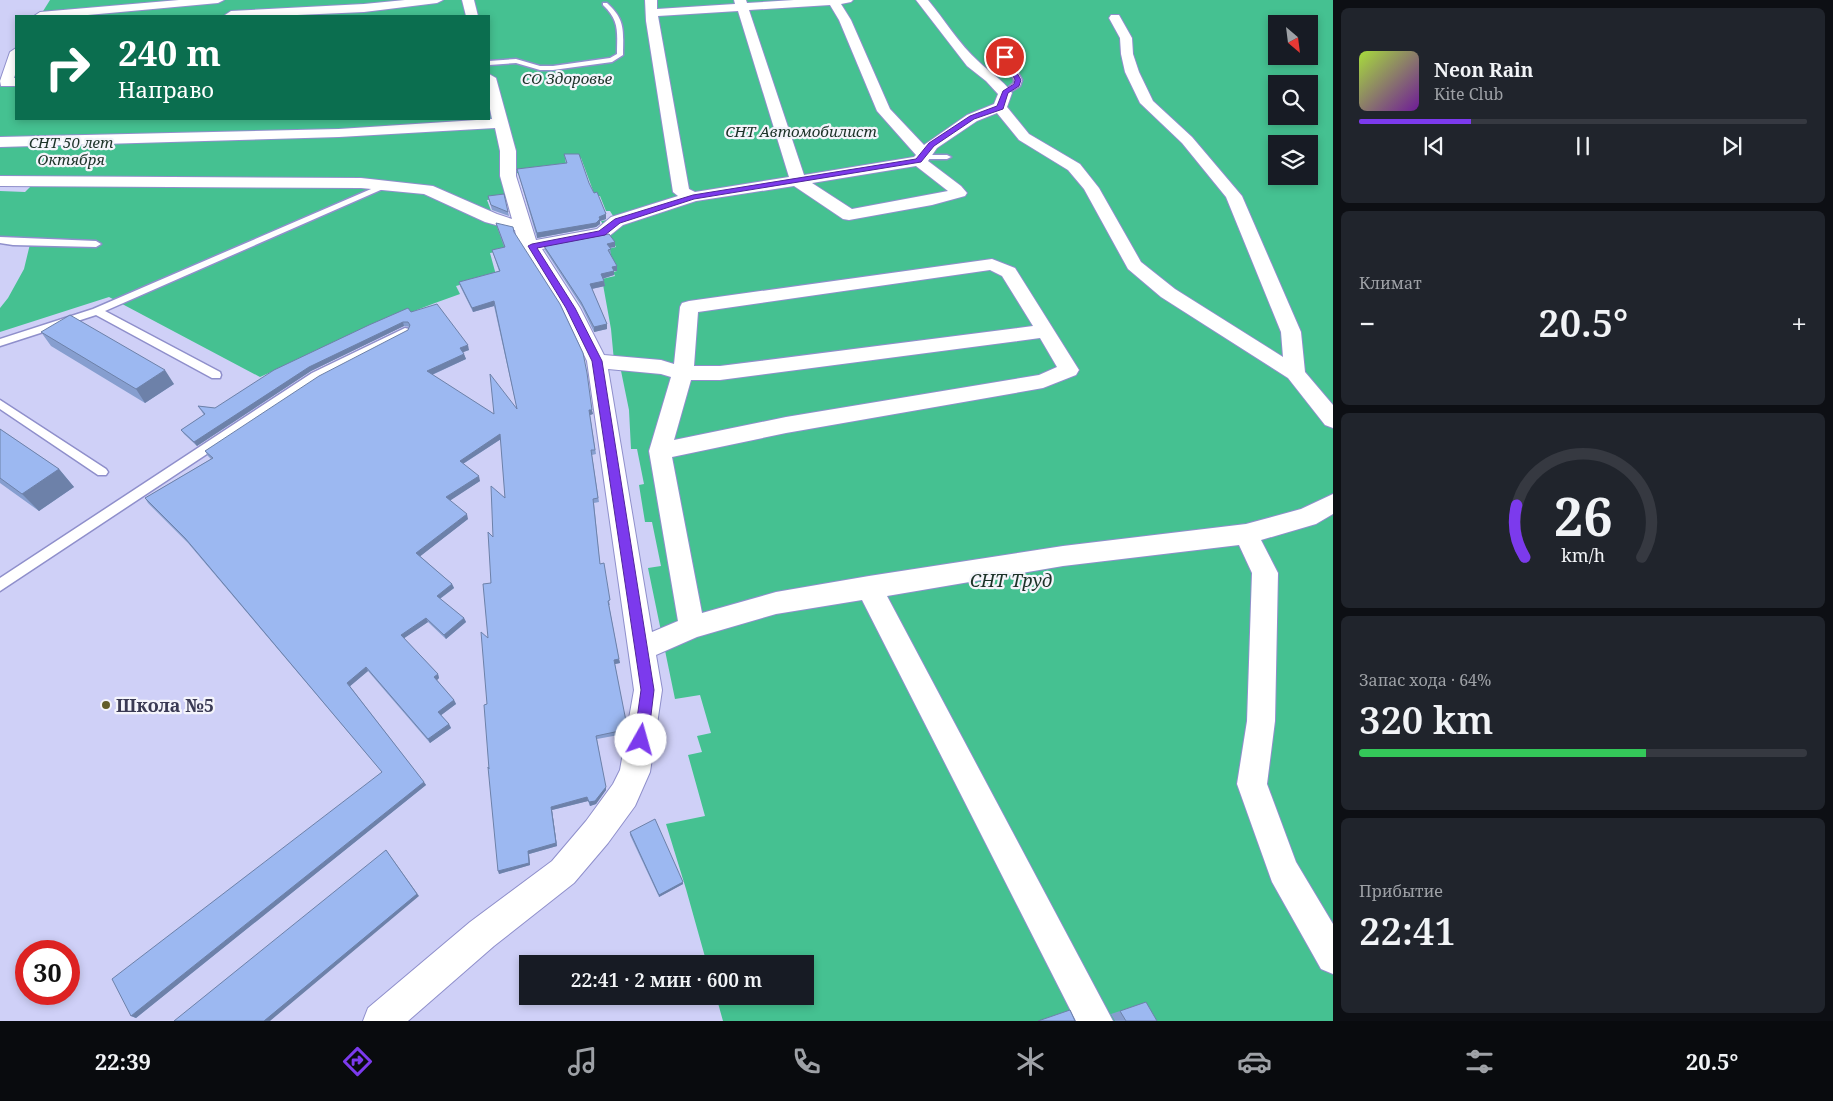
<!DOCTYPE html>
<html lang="ru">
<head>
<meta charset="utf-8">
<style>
	body { margin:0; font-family:"Noto Serif",serif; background:#20242c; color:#f1f3f6; height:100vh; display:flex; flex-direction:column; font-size:19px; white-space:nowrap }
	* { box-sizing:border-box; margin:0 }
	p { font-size:16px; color:#9ea1a6 }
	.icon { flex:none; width:28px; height:28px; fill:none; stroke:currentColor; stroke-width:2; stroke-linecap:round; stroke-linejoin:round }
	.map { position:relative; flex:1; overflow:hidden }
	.panel { display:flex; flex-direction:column; gap:8px; padding:8px; background:#0d0f14; width:500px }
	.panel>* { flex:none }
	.banner { position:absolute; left:15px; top:15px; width:475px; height:105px; border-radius:0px; box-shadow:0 2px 8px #0003; background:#0b6e4f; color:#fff; overflow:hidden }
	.needle { width:32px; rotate:152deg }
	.tools { position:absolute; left:1268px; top:15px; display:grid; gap:10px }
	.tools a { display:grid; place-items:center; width:50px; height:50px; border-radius:0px; background:#171b24; box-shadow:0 2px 8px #0003; font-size:25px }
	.speed { position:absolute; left:15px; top:940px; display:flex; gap:10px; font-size:25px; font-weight:700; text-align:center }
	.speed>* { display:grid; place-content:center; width:65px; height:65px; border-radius:50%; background:#171b24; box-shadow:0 2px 8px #0003; line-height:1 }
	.speed .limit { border:8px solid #d22; background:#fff; color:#111 }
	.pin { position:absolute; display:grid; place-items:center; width:42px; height:42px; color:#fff; margin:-21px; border:2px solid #fff; border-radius:50%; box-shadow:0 1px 5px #0007 }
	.me { position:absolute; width:55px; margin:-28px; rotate:7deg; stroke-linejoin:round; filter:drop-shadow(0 0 4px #0008) }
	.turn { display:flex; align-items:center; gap:18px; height:105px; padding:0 20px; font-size:22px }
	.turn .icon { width:65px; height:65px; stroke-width:2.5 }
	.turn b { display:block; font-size:35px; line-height:42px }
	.big { font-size:38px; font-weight:600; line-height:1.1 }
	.panel .tile { flex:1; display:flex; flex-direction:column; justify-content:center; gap:8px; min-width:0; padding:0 18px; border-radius:8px; background:#20242c }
	.panel .dial { align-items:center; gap:0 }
	.dial svg { height:130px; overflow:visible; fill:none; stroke:#363941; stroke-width:7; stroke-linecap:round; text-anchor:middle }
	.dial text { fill:#f1f3f6; stroke:none }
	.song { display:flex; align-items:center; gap:15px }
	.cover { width:60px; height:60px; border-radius:8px; background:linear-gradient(135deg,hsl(80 70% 55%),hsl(280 70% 35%)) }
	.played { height:5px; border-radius:2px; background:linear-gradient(90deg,#7c3aed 25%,#363941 25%) }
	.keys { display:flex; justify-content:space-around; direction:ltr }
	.heat { display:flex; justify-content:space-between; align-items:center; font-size:28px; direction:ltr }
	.charge { height:8px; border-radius:4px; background:linear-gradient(90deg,#34c759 64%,#363941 0) }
	.trip { position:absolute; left:519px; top:955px; width:295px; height:50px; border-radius:0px; background:#171b24; box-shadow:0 2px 8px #0003; font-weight:600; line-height:50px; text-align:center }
	.dock { display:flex; height:80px; justify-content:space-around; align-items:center; background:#090b0e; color:#9ea1a6 }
	.dock .icon { width:35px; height:35px }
	.dock .current { color:#7c3aed }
	.dock b { font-size:22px; color:#f1f3f6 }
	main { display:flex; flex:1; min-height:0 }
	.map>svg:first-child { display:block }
	.green { fill:#45c191; fill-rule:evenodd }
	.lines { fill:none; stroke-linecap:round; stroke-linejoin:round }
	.service-casing { stroke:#8f8fcb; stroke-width:3 }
	.minor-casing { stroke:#8f8fcb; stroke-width:2 }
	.service { fill:#fff; fill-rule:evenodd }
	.minor { fill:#fff; fill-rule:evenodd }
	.wall { fill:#869ecf }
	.shaded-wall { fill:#6d81a9 }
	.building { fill:#9cb8f1; stroke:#6d81a9 }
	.route { fill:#7c3aed; stroke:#51269a }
	.poi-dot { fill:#625d2a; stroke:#f4f4fb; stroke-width:2 }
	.labels { text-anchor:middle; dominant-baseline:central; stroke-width:4.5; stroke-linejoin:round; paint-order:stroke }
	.far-park-label { font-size:15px; font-style:italic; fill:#1c3228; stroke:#f4f4fb }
	.park-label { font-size:18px; font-style:italic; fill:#1c3228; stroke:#f4f4fb }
	.poi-label { font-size:18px; font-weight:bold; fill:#3a3a54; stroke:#f4f4fb; text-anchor:start }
</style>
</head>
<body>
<main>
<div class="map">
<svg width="1333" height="1021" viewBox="0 0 1333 1021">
	<rect width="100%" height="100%" fill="#cfd0f7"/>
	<path class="green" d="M50 0H1333V1021H723L716 996H805V964H707L686 889 666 824 705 816 688 755 702 752 697 736 711 733 700 695 675 699 648 568 661 566 652 522H645L639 485 644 484 637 449H631L629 410 619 361H614L611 329 602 279 615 276 613 272 617 271 608 256 611 255 608 249 616 247 601 221 615 219 610 211H606L600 196H595L581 158 565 159 567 167 511 174 518 197 487 200 506 250 490 253 496 275 456 286 460 294C391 318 326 347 260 377L109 297 0 332V308L8 298 24 269 30 244 21 238 0 236V191L25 192 32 185 0 184V86H3L16 57V119H489V16H40ZM1276 24H1309V56H1276ZM1276 84H1309V116H1276ZM1276 144H1309V176H1276Z"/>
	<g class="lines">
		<g class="service-casing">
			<path id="service" d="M603 3H607C626 20 623 31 623 55L612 62 553 70H540L516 63 489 65V61L516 59 540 66H553L610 58 617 54C617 32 620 21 603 5Z
				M1002 47 1005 49 1022 80 1020 86 1005 95 1001 93 1014 83V80L999 49Z
				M919 155H947L951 157 947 159H919Z
				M385 183 392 185 105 311 220 372 221 375 220 378H212L96 315 0 346V339L93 309Z
				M0 237 96 241 101 244 96 247 13 245 0 243Z
				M405 328 409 329 410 331 409 333 320 379 0 591V578L312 373Z
				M0 400 106 469 108 472 106 475H98L0 409Z"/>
		</g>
		<g class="minor-casing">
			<path id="minor" d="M179 0H224L218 3 77 16H34L40 12Z
				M405 0H443L437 3 364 12 275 16 225 15 231 11 364 4Z
				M462 0H474L478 16H466Z
				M645 0H657V9L735 4 734 0H746L747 3 794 0H853L851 2 841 4 851 20 890 109 924 145 967 115 994 104 998 94 986 81 967 66 916 0H928C944 19 960 45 978 61 989 72 1003 80 1012 93L1007 107 1029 134 1080 164 1099 188 1141 262 1175 289 1283 357 1281 332 1226 197 1182 143 1140 103 1125 72 1121 54 1120 38 1109 18 1111 15H1119L1132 38 1133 54 1139 72 1153 101 1192 137 1242 196 1301 332 1305 372 1333 405V428L1325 425 1288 378 1161 297 1128 269 1084 189 1068 170 1019 140 997 113 977 121 937 148 928 161 961 186 967 193 965 196 932 205 849 220 843 219 794 186 696 201 623 225 608 237 542 249 580 308 604 355 661 360 674 364 680 307 682 303 689 301 992 259 1015 268 1079 370 1076 375 1043 388 786 433 672 457 702 613 776 592 869 576 1063 546 1246 524 1301 509 1333 494V514L1316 524 1261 540 1278 573 1275 721 1267 784 1296 862 1333 924V974L1321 969 1272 882 1237 784 1247 721 1252 573 1239 545 1063 566 887 596 1113 1021H1076L862 600 776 614 697 637 656 655 662 690 650 772 635 806 608 843 574 883 494 946 408 1021H363L368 1008 470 922 552 861 586 821 613 784 620 770 634 690 587 361 562 308 516 236 515 230 485 222 424 194 361 188 0 186V176L361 178 433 186 497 214 512 219 500 176V151L495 128 339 137 0 147V137L339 129 492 119 489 104V74L496 78 516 151V176L536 240 597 229 611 217 678 196 673 192 646 21ZM830 5 839 20 877 111 916 155 914 157 804 175 749 10ZM738 11 789 177 695 192 689 189 658 16ZM916 166 948 191 852 209 812 183ZM990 270 1002 276 1033 326 720 366H694L698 312ZM1040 338 1057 367 1039 375 786 417 674 440 691 380H720ZM608 369 661 374 671 377 649 451 678 621 652 632Z
				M16 48V72L14 78H16V86H1L0 81 10 52Z"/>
		</g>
		<use href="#service" class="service"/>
		<use href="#minor" class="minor"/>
	</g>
	<path class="wall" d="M564 154 589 183 606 219 600 221V224L596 227 537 238 517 169 566 163Z
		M488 196 508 212 509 216 492 210Z
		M496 223 514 232 593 414 590 415 596 454 592 455 599 502 594 503 600 564 610 605H609L619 659 620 663 615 664 626 725 624 734 597 739 606 790 596 804 590 806 588 801 552 810 557 846 529 854 530 865 499 874 489 769 487 704 488 638 493 537 505 498 501 439 463 464 480 481 450 500 468 519 420 556 452 584 454 588 440 599 464 618 466 622 446 639 428 622 404 638 438 674 439 678 437 680 454 700 456 704 441 715 449 724 451 728 430 743 368 671 350 686 426 785 136 1018 131 1016 382 772 188 543 148 503 145 498 211 459 208 456 205 451 408 330 410 327 404 326 311 371 197 446 184 434 181 430 204 415 198 406 215 408 411 312 469 350 463 352 466 359 432 375 494 414 517 409 494 306 473 312 460 286 459 282 499 271 492 250 504 247 497 227Z
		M615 242V247L610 248 611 254H610L617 271H614V275L603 278 605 286 592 289 607 324V329L594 332 582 307 545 250 544 246Z
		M41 332 174 384 145 403 51 346Z
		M0 429 59 469 74 487 39 511 0 483Z
		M630 832 683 884 659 897 630 835Z
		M1120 1011 1157 1021H1115L1111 1014Z"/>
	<path class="shaded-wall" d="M606 214V219L600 221V224L596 227 537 238V233L599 217Z
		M615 242V247L607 248V244Z
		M617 266V271H614V275L602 279 601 274 612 267Z
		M604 281 605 286 591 289 590 284Z
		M494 301V306L473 312 472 308Z
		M403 322 404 326 311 371 197 446 194 442 309 367Z
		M607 324V329L594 332V327Z
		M468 345 469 350 461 353 460 348Z
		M464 354 466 359 429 376 427 371Z
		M165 370 174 384 145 403 136 389Z
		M589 410H592L593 414 590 415Z
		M500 434 501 439 461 465 460 461Z
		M59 469 74 487 39 511 22 494Z
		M479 476 480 481 448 502 446 497Z
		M467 514 468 519 418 558 416 553Z
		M452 584 454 588 438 600 437 596Z
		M426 618 428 622 403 639 401 635Z
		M464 618 466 622 446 639 444 635Z
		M619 659 620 663 615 664 614 660Z
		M366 667 368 671 349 687 347 683Z
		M438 674 439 678 436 681 434 677Z
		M454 700 456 704 440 716 438 712Z
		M449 724 451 728 430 743 428 739Z
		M424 782 426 785 136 1018 131 1016Z
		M606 787V790L596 804 590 806 589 802Z
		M587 797 588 801 552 810 557 846 529 854 530 865 499 874 498 871 528 851 551 807Z
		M386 850 419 896 270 1021H264Z
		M683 882V884L659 897V895Z"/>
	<path class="building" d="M564 154H579L589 183 594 193 597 192 606 214 599 217 600 219 596 223 537 233 517 169 567 163Z
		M504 194 508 212 491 205 488 196Z
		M496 223 513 227 514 232 560 304 583 353 587 373 592 410H589L595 450H591L598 498 593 499 600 564 604 563 610 600 608 601 619 659 614 660 626 721 624 730 596 736 606 787 595 801 589 802 587 797 551 807 556 843 528 851 529 863 498 871 488 767 489 769 484 705 487 704 481 632 488 638 483 584 491 583 488 532 493 537 491 486 505 498 500 434 460 461 479 476 446 497 467 514 416 553 452 584 437 596 464 618 444 635 426 618 401 635 438 674 434 677 454 700 438 712 449 724 428 739 366 667 347 683 424 782 131 1016 112 979 382 772 185 538 145 498 213 458 205 451 319 376 408 330 410 325 408 322H403L309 367 194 442 181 430 205 414 198 406 215 408 274 370 369 325 408 308 411 312 437 304 468 345 460 348 464 354 427 371 494 414 490 374 517 409 494 301 472 308 459 282 500 271 492 250 505 247Z
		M609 234 615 242 607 244 611 249 608 250 617 266 612 267 614 271 601 274 604 281 590 284 607 324 594 327 581 302 544 246Z
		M70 315 165 370 136 389 41 332Z
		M0 429 59 469 22 494 0 478Z
		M655 819 683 882 659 895 630 832Z
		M386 850 417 894 264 1021H174Z
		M1146 1002 1157 1021H1126L1120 1011Z
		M1070 1010 1075 1021H1038Z"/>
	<path class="route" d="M1003 55H1007L1021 80 1019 86 1008 93 1003 109 974 119 934 146 921 162 694 199 620 223 605 235 537 248 575 308 602 361 654 690 648 740 646 745 641 747 636 745 634 740 641 690 592 361 566 308 528 246 532 244 599 231 615 219 693 195 916 159 929 143 970 116 997 106 1003 91 1014 84 1015 80Z"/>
	<circle class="poi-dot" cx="106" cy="705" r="5"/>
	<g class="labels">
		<g class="far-park-label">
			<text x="567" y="78">СО Здоровье</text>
			<text x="801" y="131">СНТ Автомобилист</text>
			<text x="71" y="142">СНТ 50 лет<tspan x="71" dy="17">Октября</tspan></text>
		</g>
		<g class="park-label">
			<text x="1011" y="580">СНТ Труд</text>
		</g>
		<g class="poi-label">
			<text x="116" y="705">Школа №5</text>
		</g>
	</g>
</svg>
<div class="tools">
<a><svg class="needle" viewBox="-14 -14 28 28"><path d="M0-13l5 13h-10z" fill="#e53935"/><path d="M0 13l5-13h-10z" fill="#9ea1a6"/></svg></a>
<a><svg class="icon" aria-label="search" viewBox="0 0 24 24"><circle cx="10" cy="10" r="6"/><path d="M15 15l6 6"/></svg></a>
<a><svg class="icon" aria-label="layers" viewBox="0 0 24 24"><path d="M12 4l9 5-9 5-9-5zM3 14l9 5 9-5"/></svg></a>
</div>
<div class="speed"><div class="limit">30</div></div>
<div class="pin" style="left:1005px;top:57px;background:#d93025"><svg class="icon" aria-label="arrive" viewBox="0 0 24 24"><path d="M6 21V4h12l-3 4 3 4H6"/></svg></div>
<svg class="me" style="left:641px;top:740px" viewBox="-20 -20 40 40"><circle r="19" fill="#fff"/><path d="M0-13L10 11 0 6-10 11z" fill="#7c3aed"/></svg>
<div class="trip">22:41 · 2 мин · 600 m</div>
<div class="banner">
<div class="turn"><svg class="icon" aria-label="right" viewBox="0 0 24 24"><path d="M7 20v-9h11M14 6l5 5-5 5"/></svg><div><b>240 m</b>Направо</div></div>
</div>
</div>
<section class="panel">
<div class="tile">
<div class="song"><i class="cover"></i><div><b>Neon Rain</b><p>Kite Club</p></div></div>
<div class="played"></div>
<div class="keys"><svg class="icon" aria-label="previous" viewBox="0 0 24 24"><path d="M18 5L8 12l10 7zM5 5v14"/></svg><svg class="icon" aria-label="pause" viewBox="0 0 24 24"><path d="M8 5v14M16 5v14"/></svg><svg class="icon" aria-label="next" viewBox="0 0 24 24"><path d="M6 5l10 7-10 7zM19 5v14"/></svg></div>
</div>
<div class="tile"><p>Климат</p>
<div class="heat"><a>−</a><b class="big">20.5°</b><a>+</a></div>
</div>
<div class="tile dial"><svg viewBox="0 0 100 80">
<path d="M14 69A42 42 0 1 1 86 69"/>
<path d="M14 69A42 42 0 0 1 9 37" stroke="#7c3aed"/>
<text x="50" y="56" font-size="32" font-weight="700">26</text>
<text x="50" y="72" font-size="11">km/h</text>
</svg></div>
<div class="tile"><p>Запас хода · 64%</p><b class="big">320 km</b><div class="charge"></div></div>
<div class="tile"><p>Прибытие</p><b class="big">22:41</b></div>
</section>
</main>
<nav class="dock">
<b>22:39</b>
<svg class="icon current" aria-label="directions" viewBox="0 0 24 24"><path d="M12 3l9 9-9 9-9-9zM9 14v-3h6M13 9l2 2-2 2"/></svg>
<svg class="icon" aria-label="music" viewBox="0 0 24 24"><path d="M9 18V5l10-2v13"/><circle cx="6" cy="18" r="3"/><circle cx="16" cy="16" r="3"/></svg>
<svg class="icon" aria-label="phone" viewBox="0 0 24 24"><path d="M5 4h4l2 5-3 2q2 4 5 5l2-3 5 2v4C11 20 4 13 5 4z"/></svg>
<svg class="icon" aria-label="climate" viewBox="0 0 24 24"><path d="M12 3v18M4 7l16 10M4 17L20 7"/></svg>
<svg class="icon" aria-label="car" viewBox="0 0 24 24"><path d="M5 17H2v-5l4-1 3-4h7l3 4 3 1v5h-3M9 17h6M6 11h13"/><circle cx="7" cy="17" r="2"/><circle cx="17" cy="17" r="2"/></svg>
<svg class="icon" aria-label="filters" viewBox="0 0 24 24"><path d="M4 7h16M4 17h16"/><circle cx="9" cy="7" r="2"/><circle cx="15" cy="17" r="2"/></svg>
<b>20.5°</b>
</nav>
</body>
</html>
